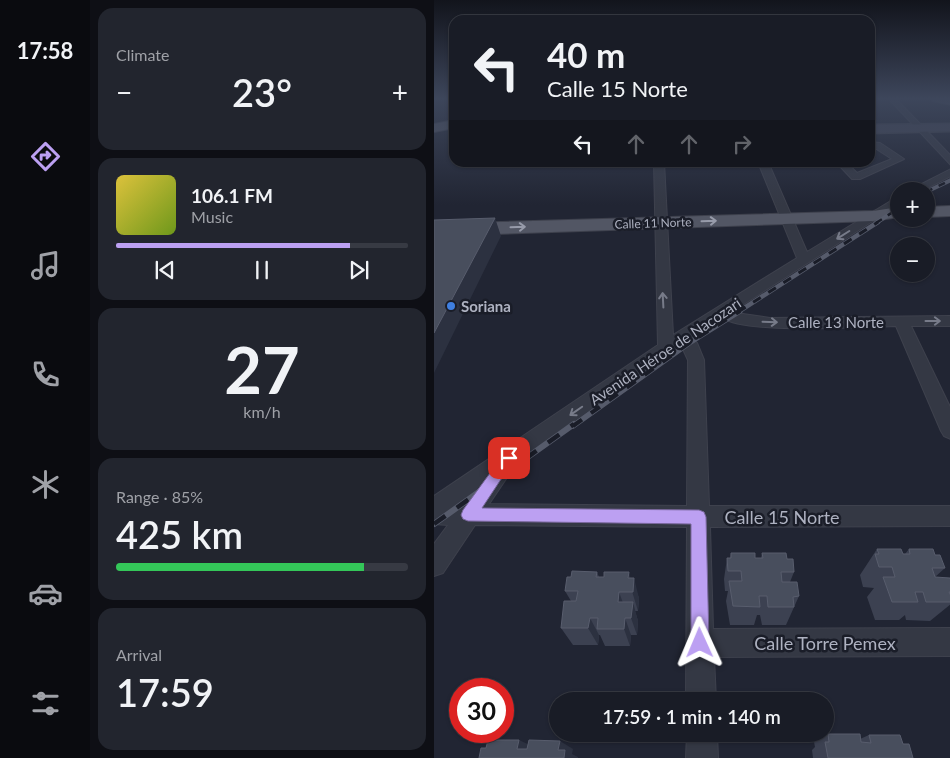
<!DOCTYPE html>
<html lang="en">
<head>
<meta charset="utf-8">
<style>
	body { margin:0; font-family:Lato,sans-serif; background:#22252e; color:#f1f3f6; height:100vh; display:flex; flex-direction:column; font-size:19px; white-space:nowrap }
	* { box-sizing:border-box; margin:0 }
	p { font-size:16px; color:#9fa1a7 }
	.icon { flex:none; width:28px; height:28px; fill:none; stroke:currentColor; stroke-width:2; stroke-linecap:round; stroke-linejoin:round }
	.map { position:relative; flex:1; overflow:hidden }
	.sheet { display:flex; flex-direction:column; gap:8px; padding:8px; background:#0e0f15; width:344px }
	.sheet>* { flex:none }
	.top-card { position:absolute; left:15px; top:15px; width:426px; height:152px; border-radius:15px; box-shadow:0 1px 4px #0004,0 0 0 1px #373a43; background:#191c26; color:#f1f3f6; overflow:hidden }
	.fabs { position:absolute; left:456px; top:182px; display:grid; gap:10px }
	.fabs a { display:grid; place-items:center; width:45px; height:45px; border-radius:50%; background:#191c26; box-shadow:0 1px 4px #0004,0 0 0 1px #373a43; font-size:25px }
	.speed { position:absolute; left:15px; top:678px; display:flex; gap:10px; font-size:25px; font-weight:700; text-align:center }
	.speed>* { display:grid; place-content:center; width:65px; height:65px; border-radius:50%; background:#191c26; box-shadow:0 1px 4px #0004,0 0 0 1px #373a43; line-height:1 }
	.speed .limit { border:8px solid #d22; background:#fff; color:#111 }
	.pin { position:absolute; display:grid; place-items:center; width:42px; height:42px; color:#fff; margin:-21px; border-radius:10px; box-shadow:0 2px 8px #0006 }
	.me { position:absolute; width:55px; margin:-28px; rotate:359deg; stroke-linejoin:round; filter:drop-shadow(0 0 4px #0008) }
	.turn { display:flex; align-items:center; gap:18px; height:105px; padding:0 15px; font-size:22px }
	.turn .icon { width:65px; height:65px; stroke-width:2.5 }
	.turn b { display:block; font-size:35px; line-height:42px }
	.lanes { display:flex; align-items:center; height:48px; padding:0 15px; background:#0003; justify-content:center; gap:25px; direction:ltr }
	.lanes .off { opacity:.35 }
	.big { font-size:38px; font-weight:600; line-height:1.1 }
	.sheet .card { flex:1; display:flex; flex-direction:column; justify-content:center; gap:8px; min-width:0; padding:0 18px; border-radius:15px; background:#22252e }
	.sheet .dial { align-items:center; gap:0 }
	.dial b { font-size:65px; line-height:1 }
	.song { display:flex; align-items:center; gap:15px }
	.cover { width:60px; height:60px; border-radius:8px; background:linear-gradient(135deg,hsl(50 70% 55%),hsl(80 70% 35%)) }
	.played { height:5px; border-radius:2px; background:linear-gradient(90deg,#bca0f2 80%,#373a43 80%) }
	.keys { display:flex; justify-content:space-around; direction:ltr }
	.heat { display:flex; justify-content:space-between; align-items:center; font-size:28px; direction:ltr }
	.charge { height:8px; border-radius:4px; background:linear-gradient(90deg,#34c759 85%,#373a43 0) }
	.trip { position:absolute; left:115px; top:692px; width:285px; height:50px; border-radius:25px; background:#191c26; box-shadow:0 1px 4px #0004,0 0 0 1px #373a43; font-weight:600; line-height:50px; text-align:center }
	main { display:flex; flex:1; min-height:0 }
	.dock { display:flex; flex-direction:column; width:90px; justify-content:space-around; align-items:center; background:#0a0b0f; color:#9fa1a7 }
	.dock .icon { width:35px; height:35px }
	.dock .selected { color:#bca0f2 }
	.dock b { font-size:22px; color:#f1f3f6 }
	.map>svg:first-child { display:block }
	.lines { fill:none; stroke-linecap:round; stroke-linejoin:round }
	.street-casing { stroke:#3e414d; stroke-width:2 }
	.secondary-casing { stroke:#3e414d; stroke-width:3 }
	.primary-casing { stroke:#3e414d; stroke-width:2 }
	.street { fill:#343844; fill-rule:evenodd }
	.secondary { fill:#434656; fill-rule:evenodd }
	.primary { fill:#525664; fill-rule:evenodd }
	.rail-far3-casing { stroke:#565b6b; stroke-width:4 }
	.rail-far2-casing { stroke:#565b6b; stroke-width:4.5 }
	.rail-far1-casing { stroke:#565b6b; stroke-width:5.5 }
	.rail-casing { stroke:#565b6b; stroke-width:6 }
	.rail-far3 { stroke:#1a1d28; stroke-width:2.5; stroke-dasharray:7; stroke-linecap:butt }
	.rail-far2 { stroke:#1a1d28; stroke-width:3; stroke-dasharray:9; stroke-linecap:butt }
	.rail-far1 { stroke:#1a1d28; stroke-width:4; stroke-dasharray:11; stroke-linecap:butt }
	.rail { stroke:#1a1d28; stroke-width:4.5; stroke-dasharray:14; stroke-linecap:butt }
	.wall { fill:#3c4151 }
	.shaded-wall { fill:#2c3140 }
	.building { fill:#484e5d; stroke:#585d6d }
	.oneway { stroke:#979baa }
	.oneway2 { stroke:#777b89 }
	.route { fill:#bca0f2; stroke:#7a689d }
	.shop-dot { fill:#3f7fe0; stroke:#1a1d28; stroke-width:2 }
	.labels { text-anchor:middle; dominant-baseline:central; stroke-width:5; stroke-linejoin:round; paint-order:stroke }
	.far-street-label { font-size:12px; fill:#aeb2c1; stroke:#1a1d28 }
	.poi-label { font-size:15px; font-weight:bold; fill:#aeb2c1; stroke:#1a1d28; text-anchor:start }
	.street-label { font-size:15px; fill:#aeb2c1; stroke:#1a1d28 }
	.near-street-label { font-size:18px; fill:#aeb2c1; stroke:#1a1d28 }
</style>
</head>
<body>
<main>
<nav class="dock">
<b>17:58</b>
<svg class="icon selected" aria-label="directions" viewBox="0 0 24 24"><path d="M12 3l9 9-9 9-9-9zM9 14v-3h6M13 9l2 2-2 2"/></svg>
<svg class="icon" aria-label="music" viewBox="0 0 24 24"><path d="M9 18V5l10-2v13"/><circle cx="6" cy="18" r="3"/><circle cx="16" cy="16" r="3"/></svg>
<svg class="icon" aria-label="phone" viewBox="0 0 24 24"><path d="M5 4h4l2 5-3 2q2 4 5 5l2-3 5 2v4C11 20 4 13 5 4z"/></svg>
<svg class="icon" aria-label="climate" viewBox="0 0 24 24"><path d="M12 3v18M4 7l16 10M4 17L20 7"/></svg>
<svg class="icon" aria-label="car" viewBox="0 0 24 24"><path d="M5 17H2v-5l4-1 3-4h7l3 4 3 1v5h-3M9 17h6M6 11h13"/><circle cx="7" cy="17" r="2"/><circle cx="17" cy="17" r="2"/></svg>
<svg class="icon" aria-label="filters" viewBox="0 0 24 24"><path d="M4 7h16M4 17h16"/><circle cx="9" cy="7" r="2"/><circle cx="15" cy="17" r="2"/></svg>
</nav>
<section class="sheet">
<div class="card"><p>Climate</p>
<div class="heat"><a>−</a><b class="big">23°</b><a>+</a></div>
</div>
<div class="card">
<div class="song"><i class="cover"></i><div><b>106.1 FM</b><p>Music</p></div></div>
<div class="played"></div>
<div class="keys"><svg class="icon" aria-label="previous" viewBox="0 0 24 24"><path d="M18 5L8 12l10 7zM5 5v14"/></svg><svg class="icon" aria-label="pause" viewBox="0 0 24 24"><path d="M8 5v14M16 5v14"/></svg><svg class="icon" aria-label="next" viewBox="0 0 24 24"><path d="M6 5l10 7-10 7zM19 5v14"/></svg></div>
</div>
<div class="card dial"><b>27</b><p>km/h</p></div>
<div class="card"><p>Range · 85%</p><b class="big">425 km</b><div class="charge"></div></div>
<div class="card"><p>Arrival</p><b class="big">17:59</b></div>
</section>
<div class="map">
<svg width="517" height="758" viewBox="0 0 517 758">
	<rect width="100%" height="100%" fill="#212533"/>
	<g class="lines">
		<g class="street-casing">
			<path id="street" d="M455 99H462L517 156V165Z
				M436 142 446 143 470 159 426 179H418L402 162H412L423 173 458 159 441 148H436Z
				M220 162H230L239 335 363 258 324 162H334L373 252 465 196V204L299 311 302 313 336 318 517 316V326H477L517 409V439L510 436 507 431 462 326C430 327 310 334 289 318L258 338 263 343 270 360 275 506H517V526L276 527 279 629 517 628V656L280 657 282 701H252L253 527 41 525 9 573 0 576V544L14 525 0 524V496L224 345ZM247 345 254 360 253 506 55 504 76 473 79 466ZM35 497 30 504H25Z
				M517 169V176L487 191H474Z
				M253 734H283L284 758H252Z"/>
		</g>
		<g class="secondary-casing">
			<path id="secondary" d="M517 124V131L436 133V125Z"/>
		</g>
		<g class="primary-casing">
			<path id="primary" d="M497 99H517V105L498 101Z
				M20 120V128L0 132V124Z
				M517 206V216L492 217V207Z
				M465 207V217L439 221 0 236V224L439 211Z"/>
		</g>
		<use href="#street" class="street"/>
		<use href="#secondary" class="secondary"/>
		<use href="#primary" class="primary"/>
		<g class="rail-far3-casing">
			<path id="rail-far3" d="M492 192 517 180
				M442 223 465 208"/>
		</g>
		<g class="rail-far2-casing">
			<path id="rail-far2" d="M304 312 444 222"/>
		</g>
		<g class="rail-far1-casing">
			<path id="rail-far1" d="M139 426 255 343 306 311"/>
		</g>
		<g class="rail-casing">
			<path id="rail" d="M0 524 140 424"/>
		</g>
		<use href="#rail-far3" class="rail-far3"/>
		<use href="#rail-far2" class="rail-far2"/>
		<use href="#rail-far1" class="rail-far1"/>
		<use href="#rail" class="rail"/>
	</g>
	<path class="wall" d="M443 549 471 554 475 549 501 555 511 568 501 577 517 580V604L496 621 472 620 471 615 465 620H441L433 597 440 588 429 587 426 575Z
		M297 553 321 558H327L328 553 353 559 360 572 356 582 365 596 352 625H328L326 615H323L320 625H296L292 601 294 591H291L290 579 293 558H296Z
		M163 572 165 577 197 578 205 598 204 611H201L204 621 203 635H197L196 646H171L166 635H165L164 645H139L127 628 137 601 131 591 137 577Z
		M394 734 426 739 435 735 469 744 479 758H379L378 750 381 747 380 742Z"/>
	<path class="shaded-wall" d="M61 218 67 236 0 373V333Z
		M195 572 199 588 200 578 205 598 204 611 194 578Z
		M185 592 192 611 184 602Z
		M199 602 204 621 203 635 197 618Z
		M156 618 165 635 164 645 154 628Z
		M191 618 197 635 196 646 190 629Z
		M85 740 102 748 101 756 83 749Z
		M126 741 139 749 138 754 144 757V758H130L124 750Z"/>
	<path class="building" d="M61 218 0 333V220Z
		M443 549H467L469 554H476L475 549H499L501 555H506L511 568H498L501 577 516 578 517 580V592H515L517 596V602H492L489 592H481L484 602H458L449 577H461L458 567H445L441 554H445Z
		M297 553H321V558H329L328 553H352L353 559H359L360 572H347L348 582H363L365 596 359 597 360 607H334L333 596H325L326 607 299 606 295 581H308L307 571H294L293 558H297Z
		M138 571 163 572 162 577H170V572H195L194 578H200L199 592H185L184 602H199L197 618H191L190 629H163L164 618H156L154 628H127L130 601H142L144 591H131L133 577H137Z
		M394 734H426L427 742 437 743 435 735H466L469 744H475L479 758H394L391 742H395Z
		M54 740H85L83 749H93L95 740 126 741 124 750H131L130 758H45L47 748H52Z"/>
	<defs><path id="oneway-shaft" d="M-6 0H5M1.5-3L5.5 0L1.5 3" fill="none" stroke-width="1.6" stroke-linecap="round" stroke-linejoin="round" transform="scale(1.25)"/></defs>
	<g class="oneway">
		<use href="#oneway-shaft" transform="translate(275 221) rotate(-2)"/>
		<use href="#oneway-shaft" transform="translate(84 227) rotate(-2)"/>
	</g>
	<g class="oneway2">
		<use href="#oneway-shaft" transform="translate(409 235) rotate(148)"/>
		<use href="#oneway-shaft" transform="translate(229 300) rotate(-93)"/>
		<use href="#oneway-shaft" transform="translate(499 321)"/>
		<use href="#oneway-shaft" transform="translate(336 322) rotate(2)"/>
		<use href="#oneway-shaft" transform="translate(142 411) rotate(145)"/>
	</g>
	<linearGradient id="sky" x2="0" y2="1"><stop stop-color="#12141c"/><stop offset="0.48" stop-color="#3d465b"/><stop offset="1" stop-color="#3d465b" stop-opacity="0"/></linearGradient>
	<rect width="517" height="205" fill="url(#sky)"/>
	<path class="route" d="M75 453 79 454 81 458 48 508 265 510 270 512 272 517 275 643 273 649 266 652 260 649 257 643V524L34 521 29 519 27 515 29 510 70 454Z"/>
	<circle class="shop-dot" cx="17" cy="306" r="5"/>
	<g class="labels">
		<g class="far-street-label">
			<text transform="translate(219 223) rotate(-2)">Calle 11 Norte</text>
		</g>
		<g class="poi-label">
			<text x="27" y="306">Soriana</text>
		</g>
		<g class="street-label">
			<text x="402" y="322">Calle 13 Norte</text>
			<text transform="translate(231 351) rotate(-34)">Avenida Héroe de Nacozari</text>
		</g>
		<g class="near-street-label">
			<text x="348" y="517">Calle 15 Norte</text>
			<text x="391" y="643">Calle Torre Pemex</text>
		</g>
	</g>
</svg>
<div class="fabs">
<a>+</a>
<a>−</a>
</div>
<div class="speed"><div class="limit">30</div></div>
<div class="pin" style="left:75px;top:458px;background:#d93025"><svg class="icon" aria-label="arrive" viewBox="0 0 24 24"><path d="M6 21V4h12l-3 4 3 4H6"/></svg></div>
<svg class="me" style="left:266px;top:643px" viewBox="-20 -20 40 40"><path d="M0-17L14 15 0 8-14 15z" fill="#bca0f2" stroke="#fff" stroke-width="4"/></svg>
<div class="trip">17:59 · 1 min · 140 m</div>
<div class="top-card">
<div class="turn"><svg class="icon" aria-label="left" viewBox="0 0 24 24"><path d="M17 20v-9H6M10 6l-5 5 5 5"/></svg><div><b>40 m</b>Calle 15 Norte</div></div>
<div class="lanes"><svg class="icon" aria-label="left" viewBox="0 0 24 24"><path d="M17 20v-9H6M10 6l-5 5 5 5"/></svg><svg class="icon off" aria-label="ahead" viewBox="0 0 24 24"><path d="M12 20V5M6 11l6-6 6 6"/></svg><svg class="icon off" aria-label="ahead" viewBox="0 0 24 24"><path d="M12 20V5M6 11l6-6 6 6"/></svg><svg class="icon off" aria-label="right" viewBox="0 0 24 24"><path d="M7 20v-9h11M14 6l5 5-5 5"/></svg></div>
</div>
</div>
</main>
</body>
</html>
